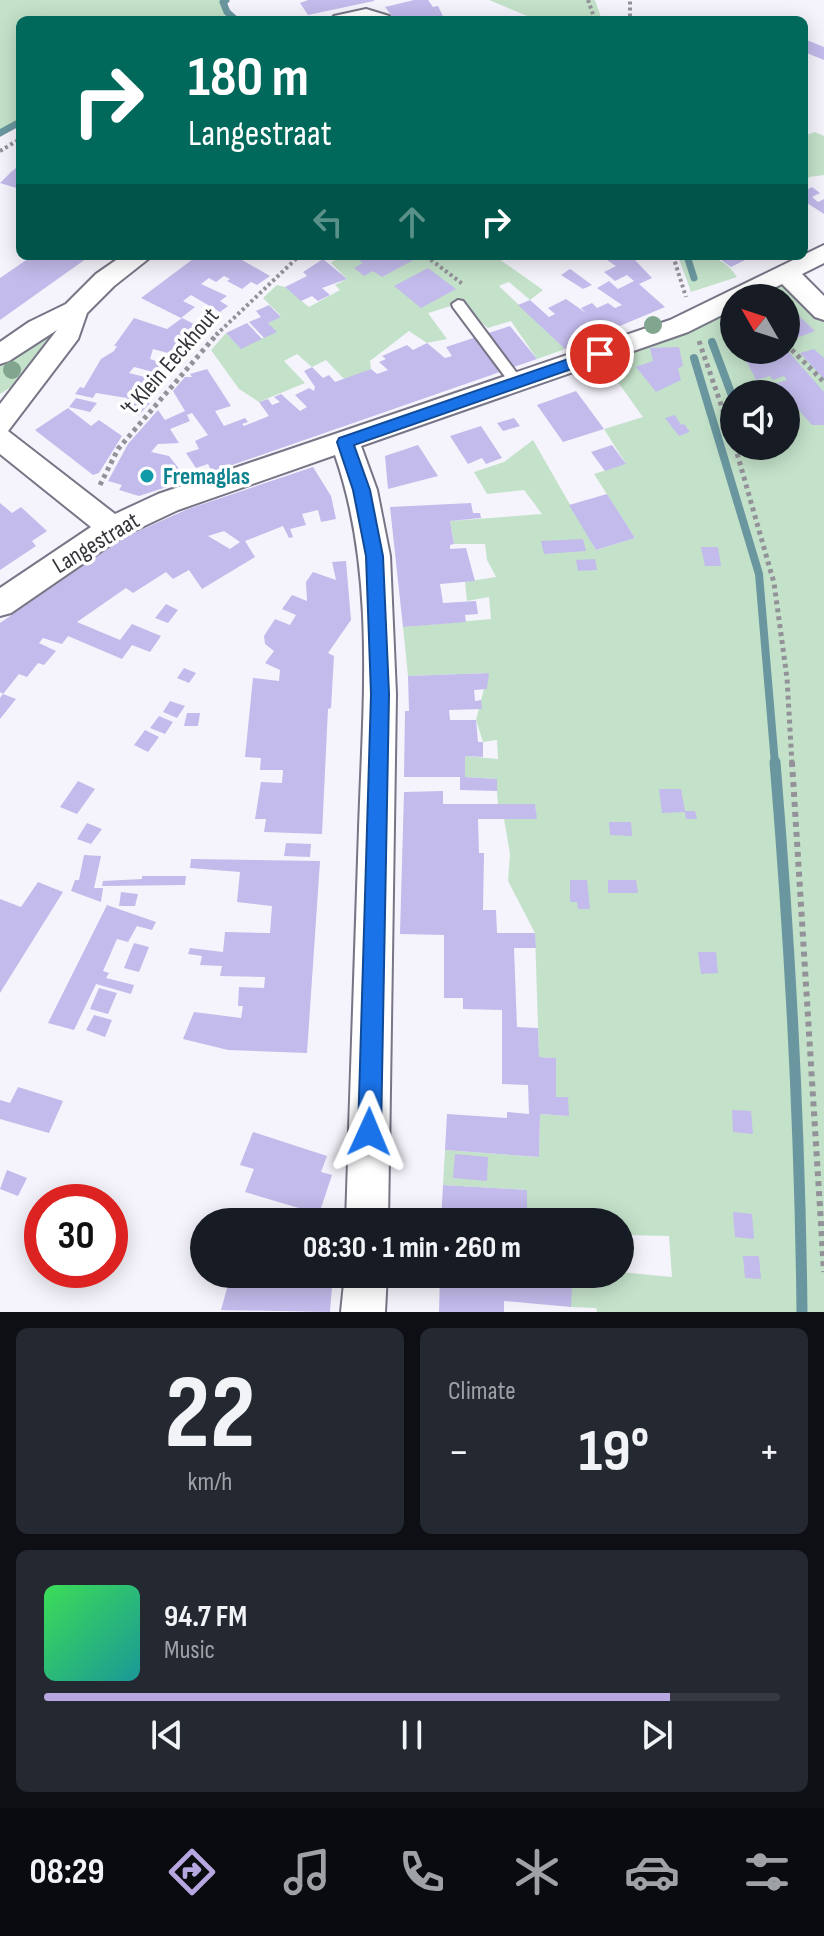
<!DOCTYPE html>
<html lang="en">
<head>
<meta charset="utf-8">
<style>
	body { margin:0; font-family:"Sofia Sans Condensed",sans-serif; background:#242831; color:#f1f3f6; height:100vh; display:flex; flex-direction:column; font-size:30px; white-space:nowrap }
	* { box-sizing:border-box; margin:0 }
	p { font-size:26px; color:#9ea1a6 }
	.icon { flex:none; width:44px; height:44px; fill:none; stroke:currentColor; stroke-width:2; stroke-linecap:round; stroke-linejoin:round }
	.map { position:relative; height:1312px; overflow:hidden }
	.panel { display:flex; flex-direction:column; gap:16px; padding:16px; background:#0d0f14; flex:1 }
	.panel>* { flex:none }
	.hud { position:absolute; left:16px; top:16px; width:792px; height:244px; border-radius:12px; box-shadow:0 4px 20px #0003; background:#00695c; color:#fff; overflow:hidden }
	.needle { width:52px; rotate:309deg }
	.buttons { position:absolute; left:720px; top:284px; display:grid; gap:16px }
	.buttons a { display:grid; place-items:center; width:80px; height:80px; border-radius:50%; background:#171b24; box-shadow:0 4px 20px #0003; font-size:40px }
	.speed { position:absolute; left:24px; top:1184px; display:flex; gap:16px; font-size:40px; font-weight:700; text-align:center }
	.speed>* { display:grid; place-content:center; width:104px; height:104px; border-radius:50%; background:#171b24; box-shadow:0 4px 20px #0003; line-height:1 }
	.speed .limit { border:12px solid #d22; background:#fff; color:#111 }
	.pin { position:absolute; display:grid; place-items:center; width:68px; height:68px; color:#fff; margin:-34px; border:4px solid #fff; border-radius:50%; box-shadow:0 2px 8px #0007 }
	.me { position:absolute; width:88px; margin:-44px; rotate:1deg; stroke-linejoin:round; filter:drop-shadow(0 0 6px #0008) }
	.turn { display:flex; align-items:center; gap:28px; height:168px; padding:0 40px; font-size:36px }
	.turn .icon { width:104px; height:104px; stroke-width:2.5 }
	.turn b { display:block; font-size:56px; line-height:68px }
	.lanes { display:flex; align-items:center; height:76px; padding:0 40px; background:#0003; justify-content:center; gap:40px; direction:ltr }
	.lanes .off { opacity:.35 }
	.big { font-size:60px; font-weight:700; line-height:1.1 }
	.panel .card { flex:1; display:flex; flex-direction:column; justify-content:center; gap:12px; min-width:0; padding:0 28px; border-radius:12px; background:#242831 }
	.panel .dial { align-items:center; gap:0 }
	.dial b { font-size:104px; line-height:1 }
	.song { display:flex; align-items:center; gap:24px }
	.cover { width:96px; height:96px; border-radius:12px; background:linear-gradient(135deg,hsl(130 70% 55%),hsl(180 70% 35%)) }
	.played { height:8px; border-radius:4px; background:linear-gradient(90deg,#b7a7e0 85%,#363941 85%) }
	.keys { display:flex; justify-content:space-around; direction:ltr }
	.heat { display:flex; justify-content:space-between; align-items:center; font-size:44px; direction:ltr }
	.panel .tiles { flex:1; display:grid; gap:16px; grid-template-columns:1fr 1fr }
	.card:last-child { grid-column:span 2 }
	.trip { position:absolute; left:190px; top:1208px; width:444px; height:80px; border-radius:40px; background:#171b24; box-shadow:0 4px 20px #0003; font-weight:700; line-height:80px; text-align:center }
	.menu { display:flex; height:128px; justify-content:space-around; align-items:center; background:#090b0e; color:#9ea1a6 }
	.menu .icon { width:56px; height:56px }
	.menu .current { color:#b7a7e0 }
	.menu b { font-size:36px; color:#f1f3f6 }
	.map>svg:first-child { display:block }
	.green { fill:#c4e2ca; fill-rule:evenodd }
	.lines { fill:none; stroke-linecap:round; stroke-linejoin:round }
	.stream-far2 { stroke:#6a979f; stroke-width:7 }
	.stream-far1 { stroke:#6a979f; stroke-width:8 }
	.stream { stroke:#6a979f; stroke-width:11 }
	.building { fill:#c2bbeb; fill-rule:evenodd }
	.lane-casing { stroke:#777586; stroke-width:4 }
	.street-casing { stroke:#777586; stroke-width:4 }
	.path-far2 { stroke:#939299; stroke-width:4; stroke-dasharray:3 3; stroke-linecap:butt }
	.path-far1 { stroke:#939299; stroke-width:5; stroke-dasharray:4 4; stroke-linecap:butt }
	.path { stroke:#939299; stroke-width:6; stroke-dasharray:5 5; stroke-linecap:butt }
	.lane { fill:#fff; fill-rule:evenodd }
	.street { fill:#fff; fill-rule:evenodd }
	.tree { fill:#82a590 }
	.route { fill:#1a73e8; stroke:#114b97; stroke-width:2 }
	.culture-dot { fill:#0f9aa8; stroke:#fff; stroke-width:3 }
	.labels { text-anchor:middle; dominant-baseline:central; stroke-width:7; stroke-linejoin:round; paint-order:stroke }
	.street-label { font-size:24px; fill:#36353c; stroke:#fff }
	.culture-label { font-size:24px; font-weight:bold; fill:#0d838f; stroke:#fff; text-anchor:start }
</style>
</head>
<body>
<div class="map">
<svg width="824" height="1312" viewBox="0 0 824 1312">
	<rect width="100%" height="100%" fill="#f5f4fc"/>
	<path class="green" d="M0 0H226L223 2 227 13 236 20H20V122L0 133Z
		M489 0H595L602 20H537Z
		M815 132 824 136V175L809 177 804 187V136Z
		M340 256H495L543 290 530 300 509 282 499 286 565 349 537 359 511 321 488 328 458 304 428 313 447 339 427 343 409 331 370 361 371 369 345 380 326 360 312 367 297 354 284 361 305 383 259 402 239 389 211 350 226 333 241 348 276 332 268 323 281 316 263 298 277 285 285 287 309 307 340 290 335 285 347 279 331 263Z
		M678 256C704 256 722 253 737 277L691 292Z
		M786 273 824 311V1312H597L596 1308 571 1307V1287L512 1282 513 1274 620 1272 672 1277 669 1236 620 1235V1222H527V1190L443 1185 445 1150 539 1157 540 1114 568 1116V1097H556L555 1058 539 1057 535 933 508 881 510 854 504 819H536L535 804H498L496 779 465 777V756L498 759 497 740 483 742 476 720 488 673 408 676 403 627 491 619 489 597 467 601 465 582 496 577 487 560 485 544H454L450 521 542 514 524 490 487 494 474 472 504 462 533 440 596 550 635 538 594 474 626 464 604 429 643 417 617 381V360L734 298V350H786V298H735ZM734 394H786V446H734Z
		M48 332 54 334V338L22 380 0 394V365Z"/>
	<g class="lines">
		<path class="stream-far2" d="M226 0 223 2 227 12 236 20
			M0 133 20 122
			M687 256 694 278"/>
		<path class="stream-far1" d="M712 342 734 401
			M694 358 759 574 775 764"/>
		<path class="stream" d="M775 762C790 944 800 1129 802 1312"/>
	</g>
	<path class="building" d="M308 0H374V1L308 15 300 3Z
		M414 0H428L433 7 438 6 445 20H395L385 7Z
		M804 39 824 47V60L804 52Z
		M20 165V189L0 183 11 172Z
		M812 187 820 193 812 197 818 202 824 199V214L804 201 808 195 804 191Z
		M32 256H90L0 320V278Z
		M197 256H247L242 260 270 276 257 285 251 282 242 289 227 281 230 279 224 276 216 282 209 278 201 284 227 296 220 301 228 306 220 312 191 295 183 301 195 307 181 318 141 298Z
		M363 256H414L417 258 382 277 373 271 364 276 354 268 363 263 358 259Z
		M601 256H643L635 260 652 278 639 284 665 307 565 349 518 305 530 300 549 317 555 314 548 308 566 299 586 313 581 308 592 303 597 308 608 303 615 308 622 305 597 288 609 281 618 289 634 281 627 275 615 281 604 272 616 266Z
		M716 256H753L731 267Z
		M323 259 347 279 322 288 330 295 318 301 312 296 301 301 285 287 307 276 303 272Z
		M428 268 456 289 421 308 394 286Z
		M570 269 573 271 592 285 583 289 561 275Z
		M786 304 797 314 815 331 789 341 786 338Z
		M269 305 281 317 268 323 277 332 264 338 249 322 261 317 256 311Z
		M134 318 167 329 182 318 202 328 194 335 201 338 187 358 153 349 150 359 171 366 165 375 134 367 129 373 153 379 147 387 136 384 127 398 96 393 93 398 75 394 80 387 84 388 101 359 114 351 117 346H114Z
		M247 323 262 339 241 349 226 333Z
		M510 326 537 359 212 472 208 464 196 468 186 453 199 449 195 441 208 435 192 413 187 415 190 421 170 429 179 443 158 444 151 452 169 456 188 480 139 496 119 490 122 485 108 481 128 444 158 410 165 420 185 411 173 391 185 377H192L190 374 207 369 231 406 215 411 224 426 245 418 248 422 242 424 244 426 269 416 259 402 268 399 272 405 280 402 274 397 281 394 300 411 307 407 295 395 309 388 314 391 315 387 304 371 312 367 323 378 329 375 335 382 371 369 377 374 388 370 379 362 386 359 382 356 407 345 413 350 427 343 445 358 452 356 446 347Z
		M679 347 683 366 678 368 681 380 656 392 636 367 653 361 650 348Z
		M814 349 824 358V379L800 353Z
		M741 350H787L824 392V425H812L795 406 790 407 786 403V394H768L763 387 787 380 784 376 773 380 770 376 756 380Z
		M576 391 604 429 563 442 537 405Z
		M128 397 150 403 138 416 121 406Z
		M76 398 97 403 90 412 69 407Z
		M68 408 91 426 99 420 122 436 99 473 93 475 35 430Z
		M675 415 681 425 684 424 690 432 679 436 665 418Z
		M514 418 520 426 503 431 497 423Z
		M481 426 502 458 486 464 482 458 468 464 450 436Z
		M418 445 438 476 388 489 385 456Z
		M612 445 626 464 605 471 591 452Z
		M313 467 331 496 336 519 321 522 318 510 302 514 306 525 290 529 293 537 289 538 283 526 245 541 255 557 202 589 189 570 173 579 166 572 133 593 126 588 77 622 120 640 132 624 161 636 150 652 132 645 122 659 68 636 62 644 43 638 39 643 56 651 44 665 38 663 27 677 19 674 3 694 0 692V623L125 537 188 509ZM224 531 240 542 230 549 208 536Z
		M607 494 635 538 596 550 569 505Z
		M0 503 12 513 21 507 47 531 32 541 36 546 0 570Z
		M471 503 473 513H480L481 518 450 521 454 544 450 545V549L466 548 475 581 440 584 443 603 476 601 478 614 465 615 466 622 403 627 390 507Z
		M583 539 586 551 544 554 541 541Z
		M701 547H718L721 566H705Z
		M595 559 597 570 578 571 576 560Z
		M346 561 351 620 328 653 334 656 331 708 328 709 322 834 264 832 266 819H255L261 782 282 783 283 770H260L261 758 245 757 253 678 279 681 280 670 265 663 274 651 265 644 264 636 275 619 290 625 296 615 282 609 292 595 307 601 306 582 313 572 336 580 332 562Z
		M166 604 178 610 168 623 155 618Z
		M184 668 196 673 189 683 177 678Z
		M489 673 487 689 474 690 475 701 481 700 482 709 449 710 450 720H476L478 742H483V757L465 756V777L497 779V791L460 790V777H404L405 711H409L408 676Z
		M3 694 16 699 0 719V698Z
		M170 701 185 706 177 718 163 712Z
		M187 713H200L198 726H184Z
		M159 716 173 722 165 734 150 728Z
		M145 730 159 737 148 752 134 745Z
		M78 781 95 789 77 814 60 807Z
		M659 789H681L685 811H695L697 819H686L685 812 662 813Z
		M443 791V804H535L537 819H478L479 853H484L483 910H496L497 933H535L536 948H514L517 1027 538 1028 539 1057 556 1058V1097H568L569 1116 540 1114 539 1157 445 1150 447 1114 507 1118V1112L529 1114 528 1085 502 1084V1010L463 1009V998H444V935L400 934 404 792Z
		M609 822H631L632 836 610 835Z
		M87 823 102 829 91 844 77 839Z
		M286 843 311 844 310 857 284 856Z
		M84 855 101 856 94 888H103L101 902 71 891 75 880H79Z
		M191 859 320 861 307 1053 228 1050 183 1039 194 1012 241 1018 243 1006H238L239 987 264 988 265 977 220 976 222 966 200 965 202 956 188 954 190 948 223 952 225 932 270 933 272 906 237 902 240 872 190 868Z
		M142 876H186L185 885 102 886 103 881 142 879Z
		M570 880H587L590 909H578L577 902H570Z
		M608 880H636L638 893H608Z
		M38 882 63 892 0 993V899L21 907Z
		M121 892 138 894 135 906H119Z
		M107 905 156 922 152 930 137 926 128 942 117 939 103 971 109 973 106 978 134 985 131 994 96 984 74 1030 48 1023Z
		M134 943 149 947 139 972 124 968Z
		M698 952H716L718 973 701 974Z
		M99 988 117 993 108 1014 90 1009Z
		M94 1015 112 1020 105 1037 86 1030Z
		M18 1087 63 1101 49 1133 0 1119V1100L10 1103Z
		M732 1110 751 1111 753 1134 733 1132Z
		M253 1132 327 1156 321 1172 332 1175 319 1214 245 1192 254 1169 240 1165Z
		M455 1154 488 1157 487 1181 453 1178Z
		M7 1170 27 1178 18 1196 0 1189Z
		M443 1185 527 1190V1222H441Z
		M733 1212 752 1214 754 1239 735 1237Z
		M743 1256H759L761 1279 745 1278Z
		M231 1274H333L330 1312 221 1310Z
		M440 1274H513L512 1282 572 1287 571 1307 504 1301V1312H439Z"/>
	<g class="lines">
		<g class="lane-casing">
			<path id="lane" d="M458 300 463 301 522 380V386H512L453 307 452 304Z"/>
		</g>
		<g class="street-casing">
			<path id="street" d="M366 9 389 16 392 20H331L334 16Z
				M824 245V263L802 274 824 296V320L815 317 782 284 755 298H734V309L688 332 361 446 377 490 390 556 396 694 388 1222H346C350 1091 355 959 359 828 363 705 376 573 335 455L178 510 123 536 11 613 0 616V588L91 527 0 454V404L57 330 9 361 0 364V342L29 322 66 304 96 274 122 256H152L114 286 87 313 78 339 8 431 115 514 158 494 670 320Z
				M345 1274H387L385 1312H341Z"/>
		</g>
		<path class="path-far2" d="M588 0 595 20
			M625 20 630 16V0
			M0 151 20 139
			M426 256 464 285
			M673 256 686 297
			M216 335 299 256"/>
		<path class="path-far1" d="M699 341 734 442
			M786 344 824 382
			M735 446 774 583 787 678 792 764
			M100 485 118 449 218 333"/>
		<path class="path" d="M792 762 824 1272"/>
		<use href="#lane" class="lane"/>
		<use href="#street" class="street"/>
	</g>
	<g class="tree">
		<circle cx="653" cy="325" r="9"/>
		<circle cx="12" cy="370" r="9"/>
	</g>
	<path class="route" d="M600 348 608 354 606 357 354 445 370 490 383 556 389 694 381 1132 377 1140 369 1143 361 1140 358 1132 371 694 366 556 353 490 337 442 339 438Z"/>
	<circle class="culture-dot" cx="147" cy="476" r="8"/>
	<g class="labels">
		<g class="street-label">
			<text transform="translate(170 362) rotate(-49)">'t Klein Eeckhout</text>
			<text transform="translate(96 543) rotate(-31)">Langestraat</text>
		</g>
		<g class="culture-label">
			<text x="163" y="476">Fremaglas</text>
		</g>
	</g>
</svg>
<div class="buttons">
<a><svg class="needle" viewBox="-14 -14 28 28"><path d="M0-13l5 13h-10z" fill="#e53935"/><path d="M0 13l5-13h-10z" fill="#9ea1a6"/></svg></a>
<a><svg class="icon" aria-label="sound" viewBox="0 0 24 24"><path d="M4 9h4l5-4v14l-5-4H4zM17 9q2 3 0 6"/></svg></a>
</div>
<div class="speed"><div class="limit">30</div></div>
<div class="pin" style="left:600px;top:354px;background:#d93025"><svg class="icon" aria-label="arrive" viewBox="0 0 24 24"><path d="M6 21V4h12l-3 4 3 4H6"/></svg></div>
<svg class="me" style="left:369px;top:1132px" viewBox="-20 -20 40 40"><path d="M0-17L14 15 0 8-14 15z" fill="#1a73e8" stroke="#fff" stroke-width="4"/></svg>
<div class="trip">08:30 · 1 min · 260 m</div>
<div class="hud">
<div class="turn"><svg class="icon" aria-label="right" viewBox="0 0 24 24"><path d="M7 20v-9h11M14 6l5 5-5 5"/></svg><div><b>180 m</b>Langestraat</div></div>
<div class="lanes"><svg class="icon off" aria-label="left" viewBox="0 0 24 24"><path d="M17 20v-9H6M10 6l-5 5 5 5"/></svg><svg class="icon off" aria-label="ahead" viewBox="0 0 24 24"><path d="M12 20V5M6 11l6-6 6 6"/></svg><svg class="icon" aria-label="right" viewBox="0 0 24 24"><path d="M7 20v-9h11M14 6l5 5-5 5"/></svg></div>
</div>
</div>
<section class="panel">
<div class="tiles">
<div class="card dial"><b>22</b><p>km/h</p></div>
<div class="card"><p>Climate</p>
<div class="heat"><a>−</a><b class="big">19°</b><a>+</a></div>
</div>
<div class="card">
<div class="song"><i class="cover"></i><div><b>94.7 FM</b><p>Music</p></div></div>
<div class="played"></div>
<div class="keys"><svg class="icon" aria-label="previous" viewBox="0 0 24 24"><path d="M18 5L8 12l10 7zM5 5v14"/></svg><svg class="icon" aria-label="pause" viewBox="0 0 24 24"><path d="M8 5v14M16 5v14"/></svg><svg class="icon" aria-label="next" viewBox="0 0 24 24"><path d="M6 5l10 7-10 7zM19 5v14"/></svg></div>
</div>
</div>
</section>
<nav class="menu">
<b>08:29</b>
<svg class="icon current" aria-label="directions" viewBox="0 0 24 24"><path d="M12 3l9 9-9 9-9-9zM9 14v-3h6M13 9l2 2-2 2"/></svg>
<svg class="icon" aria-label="music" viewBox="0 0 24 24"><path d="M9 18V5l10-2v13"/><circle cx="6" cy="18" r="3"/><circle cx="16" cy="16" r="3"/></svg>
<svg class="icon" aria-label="phone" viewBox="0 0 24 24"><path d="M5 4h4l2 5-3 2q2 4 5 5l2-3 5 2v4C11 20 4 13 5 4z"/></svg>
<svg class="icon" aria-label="climate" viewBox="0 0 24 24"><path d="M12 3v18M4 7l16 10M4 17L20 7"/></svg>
<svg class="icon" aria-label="car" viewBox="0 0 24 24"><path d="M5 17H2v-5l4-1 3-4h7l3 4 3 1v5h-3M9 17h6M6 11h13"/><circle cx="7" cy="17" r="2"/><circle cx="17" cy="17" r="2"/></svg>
<svg class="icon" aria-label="filters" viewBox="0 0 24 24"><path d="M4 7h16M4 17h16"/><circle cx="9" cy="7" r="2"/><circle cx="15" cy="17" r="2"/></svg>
</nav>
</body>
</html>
